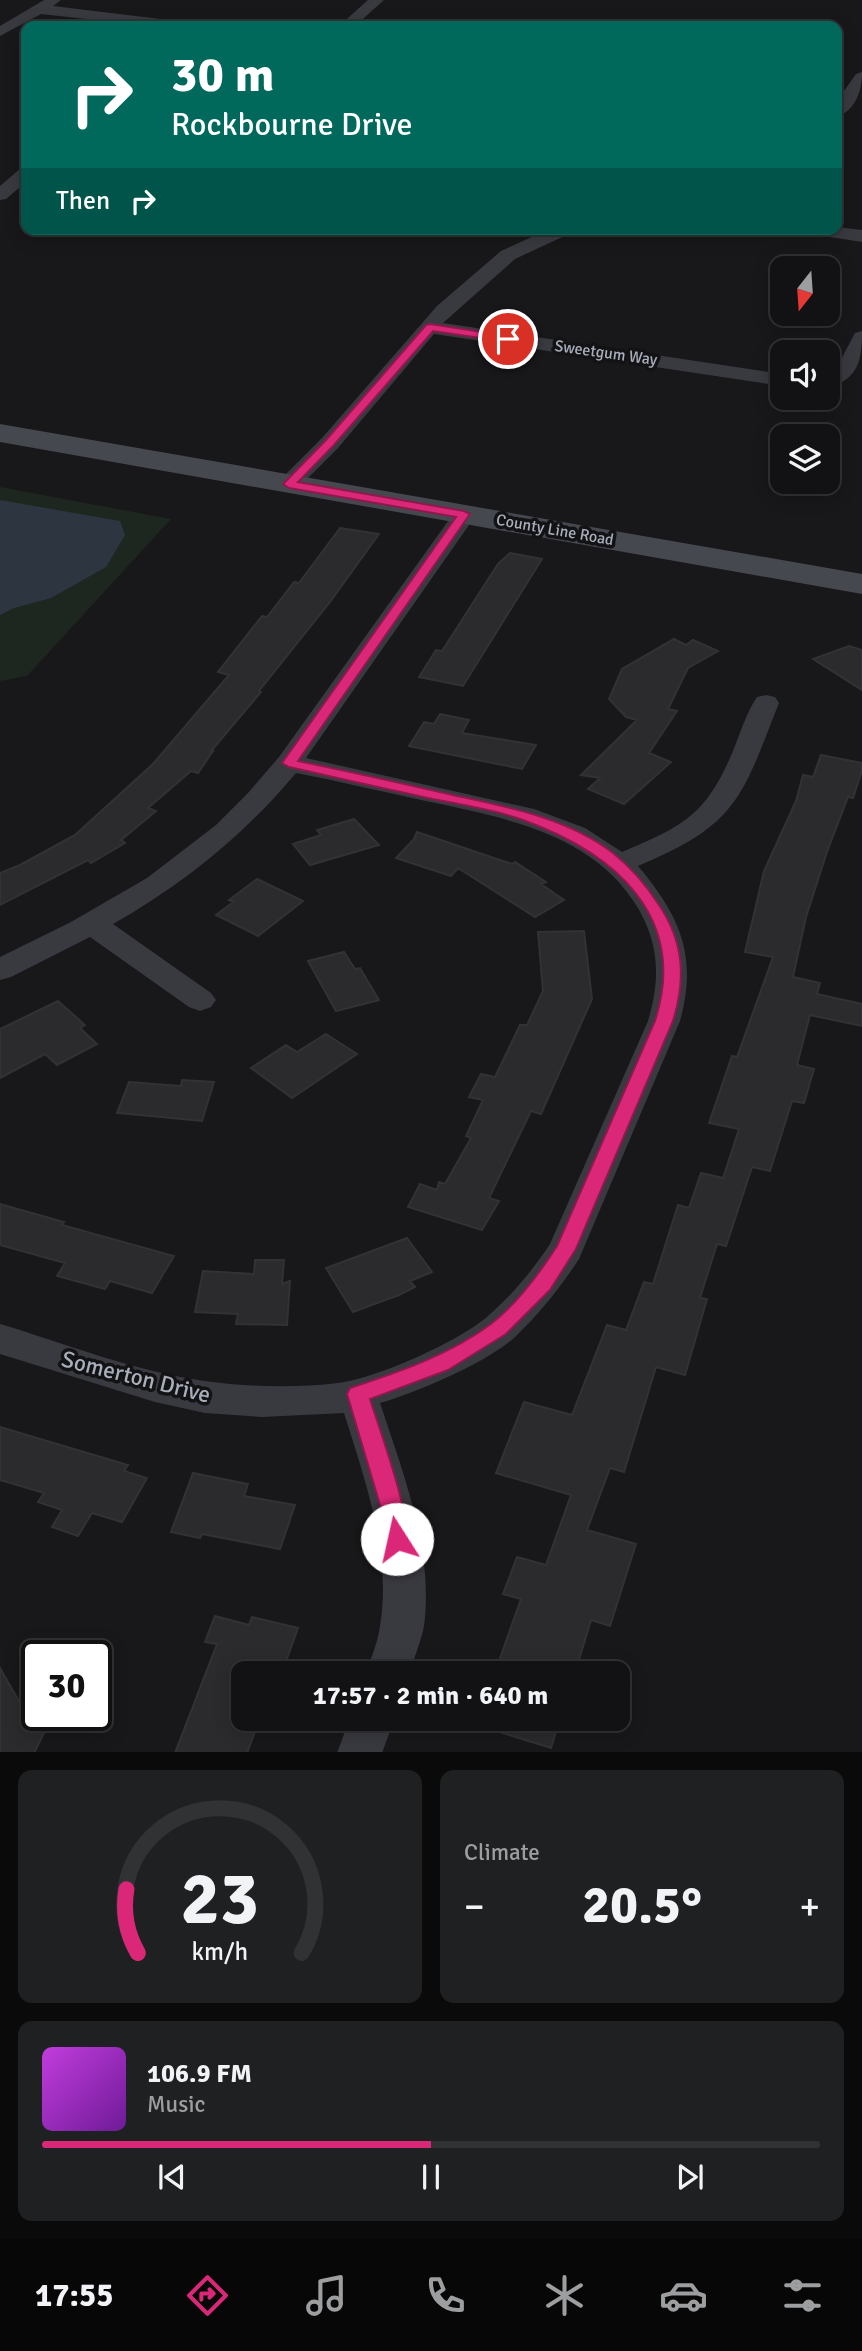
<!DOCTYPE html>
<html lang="en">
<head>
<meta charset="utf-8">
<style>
	body { margin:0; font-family:Signika,sans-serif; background:#1f2022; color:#f1f3f6; height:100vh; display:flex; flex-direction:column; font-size:26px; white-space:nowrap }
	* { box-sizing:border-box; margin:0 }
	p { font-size:23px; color:#9c9ea0 }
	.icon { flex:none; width:38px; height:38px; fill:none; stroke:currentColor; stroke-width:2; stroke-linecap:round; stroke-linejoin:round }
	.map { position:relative; height:1752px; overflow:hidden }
	.details { display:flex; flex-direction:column; gap:18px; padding:18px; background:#0a0a0b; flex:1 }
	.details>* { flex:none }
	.banner { position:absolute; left:21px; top:21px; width:821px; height:214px; border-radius:14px; box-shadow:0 4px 18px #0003,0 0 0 2px #313234; background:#00695c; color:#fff; overflow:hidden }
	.needle { width:46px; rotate:197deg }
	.controls { position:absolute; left:770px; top:256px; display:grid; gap:14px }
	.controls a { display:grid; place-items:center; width:70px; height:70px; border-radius:14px; background:#121214; box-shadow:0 4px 18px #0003,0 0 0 2px #313234; font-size:35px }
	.speed { position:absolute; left:21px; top:1640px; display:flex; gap:14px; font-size:35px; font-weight:700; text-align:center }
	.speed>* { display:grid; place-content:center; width:91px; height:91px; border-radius:50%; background:#121214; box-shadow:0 4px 18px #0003,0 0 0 2px #313234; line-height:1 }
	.speed .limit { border:4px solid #111; border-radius:10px; background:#fff; color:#111 }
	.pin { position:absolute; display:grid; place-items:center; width:60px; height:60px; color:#fff; margin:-30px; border:4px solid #fff; border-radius:50%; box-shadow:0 2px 7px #0007 }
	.me { position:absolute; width:77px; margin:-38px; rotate:350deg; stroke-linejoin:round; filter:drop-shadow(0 0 5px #0008) }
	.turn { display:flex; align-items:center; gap:24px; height:147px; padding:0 35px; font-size:32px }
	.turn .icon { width:91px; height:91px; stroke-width:2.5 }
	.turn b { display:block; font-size:49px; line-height:60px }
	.then { display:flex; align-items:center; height:66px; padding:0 35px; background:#0003; gap:14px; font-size:26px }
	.big { font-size:52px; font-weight:700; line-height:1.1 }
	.details .card { flex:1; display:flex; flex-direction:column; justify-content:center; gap:10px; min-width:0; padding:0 24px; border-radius:14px; background:#1f2022 }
	.details .dial { align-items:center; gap:0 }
	.dial svg { height:182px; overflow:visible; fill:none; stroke:#313234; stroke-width:7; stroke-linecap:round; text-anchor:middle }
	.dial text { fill:#f1f3f6; stroke:none }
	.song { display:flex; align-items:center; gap:21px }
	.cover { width:84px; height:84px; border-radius:10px; background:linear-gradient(135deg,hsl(290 70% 55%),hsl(280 70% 35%)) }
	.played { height:7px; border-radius:4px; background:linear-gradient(90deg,#db2777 50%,#313234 50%) }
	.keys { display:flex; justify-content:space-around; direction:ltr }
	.heat { display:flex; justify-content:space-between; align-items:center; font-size:38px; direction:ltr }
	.details .tiles { flex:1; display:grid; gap:18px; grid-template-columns:1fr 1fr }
	.card:last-child { grid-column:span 2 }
	.trip { position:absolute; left:231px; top:1661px; width:399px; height:70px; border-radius:14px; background:#121214; box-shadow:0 4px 18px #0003,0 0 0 2px #313234; font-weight:700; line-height:70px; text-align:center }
	.menu { display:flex; height:112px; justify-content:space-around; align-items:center; background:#070708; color:#9c9ea0 }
	.menu .icon { width:49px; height:49px }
	.menu .current { color:#db2777 }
	.menu b { font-size:32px; color:#f1f3f6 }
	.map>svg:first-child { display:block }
	.green { fill:#1d261f }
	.water { fill:#2d3640 }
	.building { fill:#2b2b2e; stroke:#323236; stroke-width:2 }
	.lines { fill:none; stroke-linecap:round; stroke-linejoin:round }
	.street { fill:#393940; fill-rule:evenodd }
	.secondary { fill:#464850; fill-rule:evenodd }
	.route { fill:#db2777; stroke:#8e194d; stroke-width:2 }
	.labels { text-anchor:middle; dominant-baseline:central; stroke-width:7; stroke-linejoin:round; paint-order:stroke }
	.far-street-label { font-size:16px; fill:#a9aebb; stroke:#131315 }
	.near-street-label { font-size:23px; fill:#a9aebb; stroke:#131315 }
</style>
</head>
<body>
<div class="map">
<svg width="862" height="1753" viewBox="0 0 862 1753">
	<rect width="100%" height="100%" fill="#18181a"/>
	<path class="green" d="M0 487 171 519 27 676 0 681Z"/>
	<path class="water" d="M0 500 120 521 125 535 106 567 51 598 14 608 0 615Z"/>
	<path class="building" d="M340 528 379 534 330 602 259 691 261 692 211 751H213L198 773 191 771 148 808 156 811 121 840 125 843 91 863 88 860 0 905V873L20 865 75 835 153 764 229 675 218 672 262 616 267 617 294 582 299 583Z
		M510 553 542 559 463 686 419 677 436 650 442 651 498 564Z
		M674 639 686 645 693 640 718 651 688 668 668 709 677 711 649 753 671 762 624 804 588 789 600 778 581 775 637 720 626 717 609 699 622 669Z
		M849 646 862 650V690L813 659Z
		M440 714 469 720 462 733 536 745 522 769 409 746 424 722 434 724Z
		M821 755 862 763V770L853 798 848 797 827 852 806 917 793 977 820 983 817 994 862 1004V1026L810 1015 797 1065 814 1069 804 1103 792 1101 770 1171 752 1167 726 1246 717 1244 700 1298 707 1299 685 1375 656 1367 624 1472 610 1468 587 1530 636 1544 610 1626 591 1620 575 1673H499L503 1662 499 1661 521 1599 503 1594 517 1557 546 1565 571 1495 496 1473 524 1402 572 1415 607 1325 626 1330 644 1282 653 1284 678 1205 689 1208 701 1173 723 1178 739 1129 709 1123 732 1056 737 1057 773 957 745 952 764 871 796 801 803 775 813 777Z
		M354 819 379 845 310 865 293 844 321 835 317 830Z
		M417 832 512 864 515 862 546 882 541 884 564 900 535 917 458 868 451 876 396 858 414 839Z
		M257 879 303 901 258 936 216 915 233 902 229 900Z
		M584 931 592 999 541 1114 531 1111 489 1198 499 1201 482 1230 408 1207 420 1184 437 1190 439 1182 445 1184 471 1138 466 1136 483 1100 469 1097 481 1074 495 1077 520 1025H527L543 991 538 932Z
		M344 952 355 969 360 968 379 1000 336 1011 308 961Z
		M58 1001 85 1025 80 1028 97 1044 57 1065 45 1054 0 1078V1029Z
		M326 1034 357 1054 292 1098 251 1068 286 1045 297 1052Z
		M182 1080 214 1082 202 1121 117 1113 129 1082 181 1086Z
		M0 1204 64 1222 62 1225 174 1256 152 1293 110 1281 105 1289 57 1276 65 1263 0 1245Z
		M407 1238 432 1272 410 1281 415 1287 399 1295 353 1312 326 1268Z
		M255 1260H284L282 1284 290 1281 287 1325 236 1324 238 1314 195 1312 203 1271 254 1274Z
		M0 1427 128 1465 124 1471 147 1478 122 1522 92 1513 78 1536 52 1527 62 1510 38 1502 44 1493 0 1480Z
		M193 1473 248 1484 244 1496 295 1505 280 1549 202 1534 200 1538 171 1532Z
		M215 1616 249 1625 252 1617 298 1628 285 1664 280 1663 276 1673H243V1718H260L247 1753H175L217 1644 205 1642Z
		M0 1668 24 1710 51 1719 34 1753H0Z
		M475 1718H560L551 1748 474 1724Z"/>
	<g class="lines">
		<path class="street" d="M44 0H61L53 6 185 22 192 26H149L41 14 0 36V26Z
			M368 0H384L355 26H339Z
			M862 72C862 90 856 111 836 117V102L856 74Z
			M26 168V182L6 199 0 200V186L20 169Z
			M836 227 862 230V242L811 234 802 229H836Z
			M549 229H574L571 233 515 259 443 323 782 374V386L434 334 338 448 297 489H281L278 484 281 479 322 438 437 306 501 251Z
			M862 331C862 359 859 380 828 387V373L836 369 855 333Z
			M464 508 472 510 476 515 306 758 534 809 585 828 622 852C684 826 706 815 733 751 740 734 746 713 757 697L766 695 775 697 779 703C741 799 738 824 638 866 680 916 698 956 680 1021L579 1259C560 1288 540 1313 515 1337 486 1363 418 1392 380 1403 403 1473 434 1551 424 1626 421 1642 414 1657 410 1673H366C371 1658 378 1642 380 1626 392 1555 365 1480 344 1413L262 1417 205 1413 155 1402 0 1354V1324C67 1344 136 1372 205 1381 245 1387 298 1388 338 1383 375 1379 460 1341 488 1316 512 1295 532 1271 550 1244L648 1021C660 980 660 946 638 908 593 832 501 817 421 800 379 791 338 781 296 773 244 835 184 884 113 924L211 993 216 1000 211 1007 200 1011 189 1007 90 937 11 977 0 980V957L71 922 147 878 216 825 248 793 279 757 456 510Z
			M350 1718H395L382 1753H337Z"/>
		<path class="secondary" d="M0 424 862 574V594L0 442Z"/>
	</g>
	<path class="route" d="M430 324 508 336 513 339 508 342 433 331 334 445 298 482 464 511 470 514 298 761C347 771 396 782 444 793 502 806 565 816 613 853 632 868 646 885 659 905 684 942 686 979 673 1021L576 1249 550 1290 506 1334 448 1370 370 1399C378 1425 415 1525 405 1545L397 1548 389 1545 383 1515 347 1394 350 1388C399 1372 449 1355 491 1324 518 1303 539 1274 557 1246L655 1021C689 916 614 853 523 820 491 808 453 804 419 796 376 787 333 777 289 767L282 763 456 517 289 488 283 484 326 440 426 325Z"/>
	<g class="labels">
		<g class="far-street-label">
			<text transform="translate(606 353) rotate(8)">Sweetgum Way</text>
			<text transform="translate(555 530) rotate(10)">County Line Road</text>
		</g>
		<g class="near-street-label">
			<text transform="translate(136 1377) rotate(14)">Somerton Drive</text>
		</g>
	</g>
</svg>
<div class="controls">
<a><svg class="needle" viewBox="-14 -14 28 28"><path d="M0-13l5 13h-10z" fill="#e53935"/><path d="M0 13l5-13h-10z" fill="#9c9ea0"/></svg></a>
<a><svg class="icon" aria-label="sound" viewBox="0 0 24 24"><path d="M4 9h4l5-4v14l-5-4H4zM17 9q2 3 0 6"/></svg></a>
<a><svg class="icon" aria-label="layers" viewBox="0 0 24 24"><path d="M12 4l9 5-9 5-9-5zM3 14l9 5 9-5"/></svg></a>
</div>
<div class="speed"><div class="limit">30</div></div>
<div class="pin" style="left:508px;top:339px;background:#d93025"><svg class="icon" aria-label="arrive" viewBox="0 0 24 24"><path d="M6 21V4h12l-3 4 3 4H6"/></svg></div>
<svg class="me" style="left:397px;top:1539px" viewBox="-20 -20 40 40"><circle r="19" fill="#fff"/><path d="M0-13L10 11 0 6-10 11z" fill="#db2777"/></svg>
<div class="trip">17:57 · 2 min · 640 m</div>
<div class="banner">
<div class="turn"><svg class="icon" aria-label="right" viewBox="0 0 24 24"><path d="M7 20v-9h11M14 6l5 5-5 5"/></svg><div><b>30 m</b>Rockbourne Drive</div></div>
<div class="then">Then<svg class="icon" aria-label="right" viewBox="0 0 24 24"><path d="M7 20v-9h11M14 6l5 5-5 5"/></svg></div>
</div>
</div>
<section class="details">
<div class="tiles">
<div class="card dial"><svg viewBox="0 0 100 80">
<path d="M14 69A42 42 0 1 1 86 69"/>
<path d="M14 69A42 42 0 0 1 9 41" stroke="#db2777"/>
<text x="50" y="56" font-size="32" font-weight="700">23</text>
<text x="50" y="72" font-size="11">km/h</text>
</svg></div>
<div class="card"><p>Climate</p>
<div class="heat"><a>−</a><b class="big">20.5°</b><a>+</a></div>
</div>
<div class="card">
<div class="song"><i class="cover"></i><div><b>106.9 FM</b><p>Music</p></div></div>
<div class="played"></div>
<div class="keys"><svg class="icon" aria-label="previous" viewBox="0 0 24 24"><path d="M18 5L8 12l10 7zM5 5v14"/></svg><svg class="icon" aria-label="pause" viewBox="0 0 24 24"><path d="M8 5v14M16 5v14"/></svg><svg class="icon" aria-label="next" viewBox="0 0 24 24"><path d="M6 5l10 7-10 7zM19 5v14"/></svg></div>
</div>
</div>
</section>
<nav class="menu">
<b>17:55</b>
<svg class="icon current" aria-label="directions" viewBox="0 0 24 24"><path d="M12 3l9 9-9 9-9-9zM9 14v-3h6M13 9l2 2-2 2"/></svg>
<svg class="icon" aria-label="music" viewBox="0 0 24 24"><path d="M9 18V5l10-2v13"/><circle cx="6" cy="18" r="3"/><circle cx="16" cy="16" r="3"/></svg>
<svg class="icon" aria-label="phone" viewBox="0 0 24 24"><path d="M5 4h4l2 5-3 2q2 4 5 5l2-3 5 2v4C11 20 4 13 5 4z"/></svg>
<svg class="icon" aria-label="climate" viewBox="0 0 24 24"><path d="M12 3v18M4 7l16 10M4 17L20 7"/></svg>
<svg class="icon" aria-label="car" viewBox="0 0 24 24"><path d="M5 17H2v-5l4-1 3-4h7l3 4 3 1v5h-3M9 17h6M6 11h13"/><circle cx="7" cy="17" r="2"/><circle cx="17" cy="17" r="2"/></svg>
<svg class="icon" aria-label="filters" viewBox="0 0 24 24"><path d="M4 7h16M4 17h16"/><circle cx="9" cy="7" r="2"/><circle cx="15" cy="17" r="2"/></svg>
</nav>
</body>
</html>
